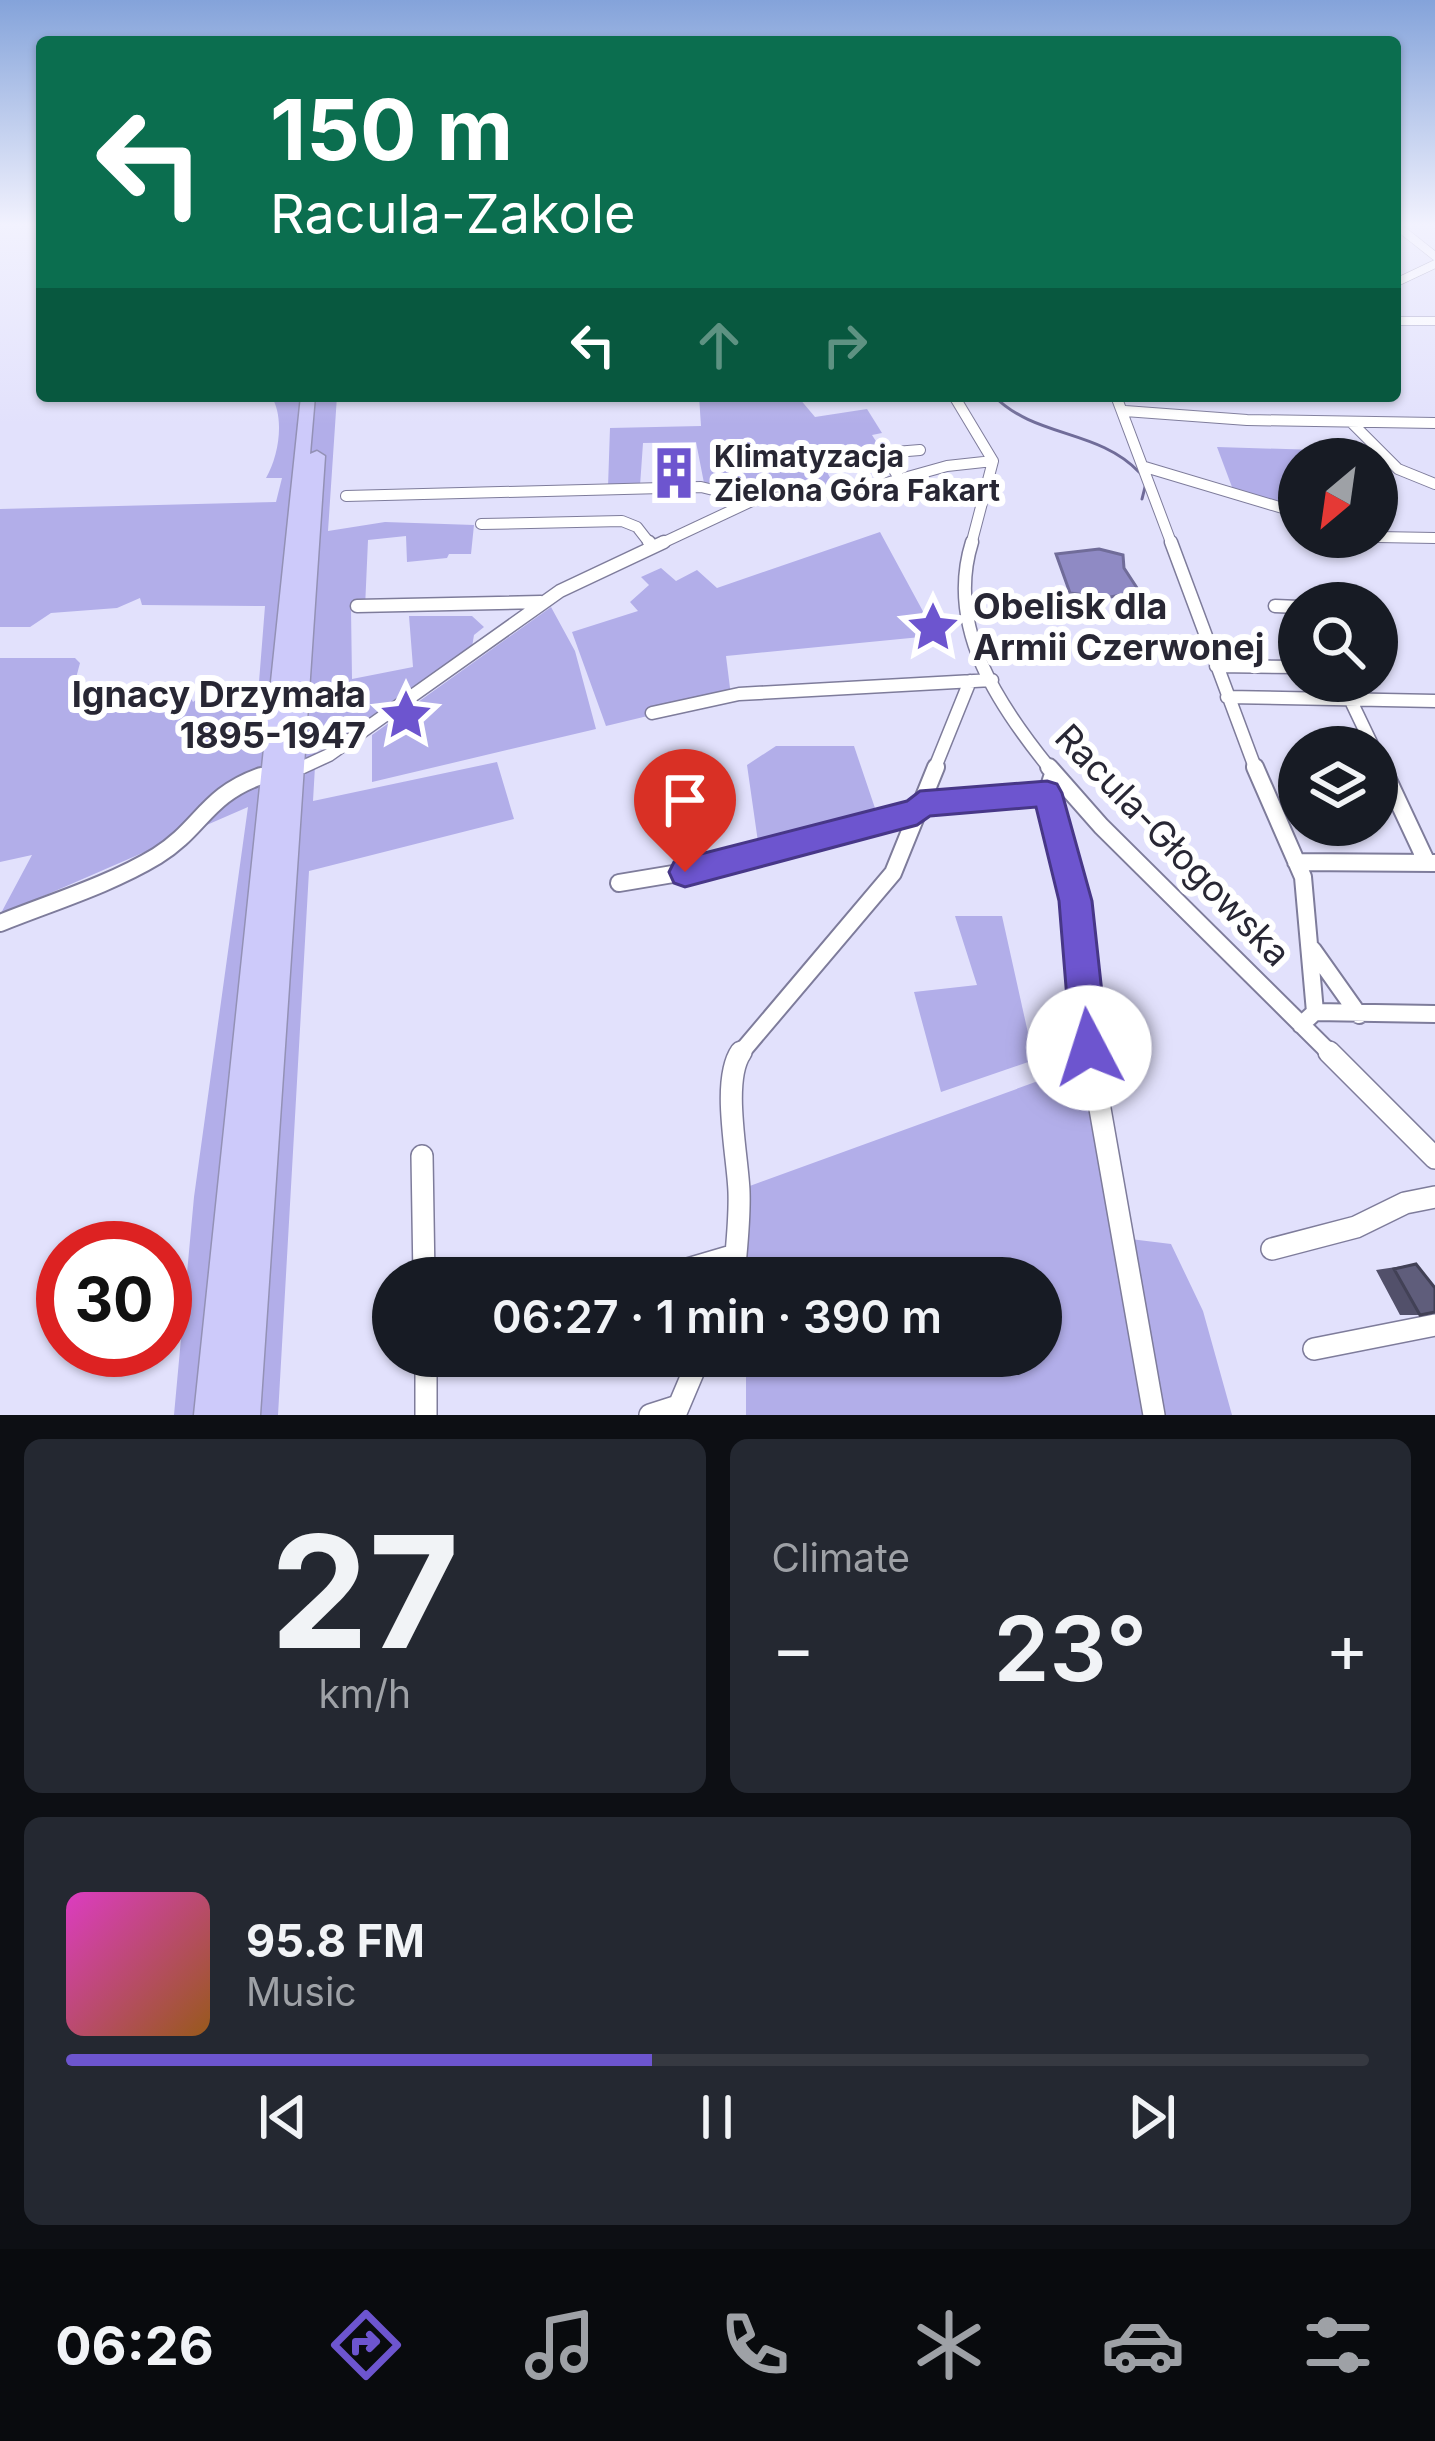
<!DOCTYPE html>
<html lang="en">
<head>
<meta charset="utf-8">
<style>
	body { margin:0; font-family:Inter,sans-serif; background:#242831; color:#f1f3f6; height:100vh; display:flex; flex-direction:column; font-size:45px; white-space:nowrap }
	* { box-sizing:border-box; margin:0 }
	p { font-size:39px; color:#9ea1a6 }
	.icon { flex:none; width:66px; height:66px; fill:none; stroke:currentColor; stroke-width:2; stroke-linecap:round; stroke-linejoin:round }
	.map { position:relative; height:1415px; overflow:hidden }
	.panel { display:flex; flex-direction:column; gap:24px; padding:24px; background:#0d0f14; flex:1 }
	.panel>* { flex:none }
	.top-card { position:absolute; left:36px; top:36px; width:1365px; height:366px; border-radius:12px; box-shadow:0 3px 9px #0004; background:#0b6e4f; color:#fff; overflow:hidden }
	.needle { width:78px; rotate:209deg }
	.controls { position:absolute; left:1278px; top:438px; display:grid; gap:24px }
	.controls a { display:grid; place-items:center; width:120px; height:120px; border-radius:50%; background:#171b24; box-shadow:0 3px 9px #0004; font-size:60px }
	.speed { position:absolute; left:36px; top:1221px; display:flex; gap:24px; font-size:60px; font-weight:700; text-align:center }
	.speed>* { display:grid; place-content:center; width:156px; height:156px; border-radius:50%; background:#171b24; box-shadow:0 3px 9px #0004; line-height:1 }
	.speed .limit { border:18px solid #d22; background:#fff; color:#111 }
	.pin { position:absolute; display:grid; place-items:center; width:102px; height:102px; color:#fff; margin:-123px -51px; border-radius:50% 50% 50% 0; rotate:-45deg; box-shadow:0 0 12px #0007 }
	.pin .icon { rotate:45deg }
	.me { position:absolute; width:132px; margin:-66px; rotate:355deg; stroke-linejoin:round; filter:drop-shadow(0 0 9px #0008) }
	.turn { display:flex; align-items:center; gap:42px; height:252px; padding:0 36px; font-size:54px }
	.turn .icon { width:156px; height:156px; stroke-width:2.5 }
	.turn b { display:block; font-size:84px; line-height:102px }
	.lanes { display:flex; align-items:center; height:114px; padding:0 36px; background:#0003; justify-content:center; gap:60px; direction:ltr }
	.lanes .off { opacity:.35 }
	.big { font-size:90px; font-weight:600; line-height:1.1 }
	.panel .card { flex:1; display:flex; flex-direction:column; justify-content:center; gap:18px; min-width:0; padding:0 42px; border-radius:18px; background:#242831 }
	.panel .dial { align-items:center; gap:0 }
	.dial b { font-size:156px; line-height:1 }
	.song { display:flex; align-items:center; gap:36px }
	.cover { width:144px; height:144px; border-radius:18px; background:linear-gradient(135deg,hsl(310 70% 55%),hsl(30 70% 35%)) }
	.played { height:12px; border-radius:6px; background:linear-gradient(90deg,#6d55cf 45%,#363941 45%) }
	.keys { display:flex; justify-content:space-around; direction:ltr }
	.heat { display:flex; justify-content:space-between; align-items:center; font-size:66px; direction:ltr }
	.panel .tiles { flex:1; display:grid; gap:24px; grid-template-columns:1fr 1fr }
	.card:last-child { grid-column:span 2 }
	.trip { position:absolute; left:372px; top:1257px; width:690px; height:120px; border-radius:60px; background:#171b24; box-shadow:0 3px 9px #0004; font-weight:600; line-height:120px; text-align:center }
	.dock { display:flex; height:192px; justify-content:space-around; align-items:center; background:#090b0e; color:#9ea1a6 }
	.dock .icon { width:84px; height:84px }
	.dock .current { color:#6d55cf }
	.dock b { font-size:54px; color:#f1f3f6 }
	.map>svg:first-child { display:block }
	.green { fill:#b2aee9 }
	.water { fill:#8f8ac4; stroke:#706c99; stroke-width:3 }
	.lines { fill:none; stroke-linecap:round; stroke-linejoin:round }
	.stream { stroke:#706c99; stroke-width:3 }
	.minor-far4-casing { stroke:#7e7c9b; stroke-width:9 }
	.minor-far3-casing { stroke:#7e7c9b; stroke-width:12 }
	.minor-far2-casing { stroke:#7e7c9b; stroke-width:15 }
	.minor-far1-casing { stroke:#7e7c9b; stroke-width:20 }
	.minor-casing { stroke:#7e7c9b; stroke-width:24 }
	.highway-casing { stroke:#9391b5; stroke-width:3 }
	.minor-far4 { stroke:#fff; stroke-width:8 }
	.minor-far3 { stroke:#fff; stroke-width:10 }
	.minor-far2 { stroke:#fff; stroke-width:12 }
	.minor-far1 { stroke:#fff; stroke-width:16 }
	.minor { stroke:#fff; stroke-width:21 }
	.highway { fill:#cdcafa; fill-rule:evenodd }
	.wall { fill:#52506a }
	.building { fill:#5f5d7b; stroke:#424156; stroke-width:3 }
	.route { fill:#6d55cf; stroke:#473787; stroke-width:3 }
	.labels { text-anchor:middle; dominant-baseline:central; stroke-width:12; stroke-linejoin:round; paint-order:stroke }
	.far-poi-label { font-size:30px; font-weight:bold; fill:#282734; stroke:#fff; text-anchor:start }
	.poi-label { font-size:36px; font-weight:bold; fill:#282734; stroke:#fff; text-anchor:start }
	.street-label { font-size:36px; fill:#282734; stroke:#fff }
</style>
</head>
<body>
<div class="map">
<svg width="1435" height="1415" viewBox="0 0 1435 1415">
	<rect width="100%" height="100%" fill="#e2e1fc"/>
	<path class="green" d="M271 396H337L328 531 385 522 474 525 471 554H449L447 558 407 562 406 536 368 540 365 608 351 609 352 679 413 667 409 616H472L484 627 474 635 472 647 352 734 316 749 313 801 497 762 514 819 309 871 278 1415H174L194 1197 248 807 0 915 32 855 0 862V658H75L80 663 76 678 107 691 115 683 125 689 155 683 150 696 187 691 193 702 219 682H259L265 606 142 605 140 598 117 608 51 613 30 627H0V509L276 502 282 478H266C279 456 285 417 271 396Z
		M699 396H807L799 398 815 417 867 409 882 433 872 435 886 457 826 470 836 489 754 497 704 483 696 442 643 443 640 486 608 487 610 428 701 426Z
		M1217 447 1381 452 1390 465 1388 511 1377 515V459H1299V514L1235 495Z
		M880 532 932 628 931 636 726 656 731 696 606 726 572 632 638 611 630 602 649 585 641 577 661 568 676 581 697 570 717 588Z
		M551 607 575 651 596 729 372 782V735Z
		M776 746H854L877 814 798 838 758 842 747 765Z
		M955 916H1002L1034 1060 941 1092 914 992 977 985Z
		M1085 1064 1147 1415H746V1356H1041V1278H746L747 1187Z
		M1122 1238 1171 1244 1203 1311 1232 1415H1158Z"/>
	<path class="water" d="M1099 549 1123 555 1124 568 1139 591 1106 598 1070 593 1056 554Z"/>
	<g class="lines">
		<path class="stream" d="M994 396C1035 438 1098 429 1139 472
			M1142 499 1145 487"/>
		<g class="minor-far4-casing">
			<path id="minor-far4" d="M1397 226 1435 256
				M1395 283 1435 264
				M1395 321H1435"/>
		</g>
		<g class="minor-far3-casing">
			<path id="minor-far3" d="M954 396 993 461 971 545
				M1116 396 1172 545
				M1125 411 1247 420 1435 423
				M1351 422 1398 469 1435 484
				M1145 467 1299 513
				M901 481 883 453 920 450
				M346 496 701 487 754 500
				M481 524 622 521 637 527 651 545
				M1377 537 1435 538
				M658 545 754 500 872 487 947 466 993 461"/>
		</g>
		<g class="minor-far2-casing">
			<path id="minor-far2" d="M649 542 652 546
				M972 542C945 628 999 706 1051 770
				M1171 542 1256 770
				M357 606 541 602
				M1275 606 1299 607
				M1216 666 1299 667
				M1227 697 1435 701
				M1351 701 1373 747
				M652 713 739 694 992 680
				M1377 756 1384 770
				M303 767 329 755 560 591 664 542
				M934 770 970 681"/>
		</g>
		<g class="minor-far1-casing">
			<path id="minor-far1" d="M1049 767 1101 826 1332 1055
				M1255 767 1303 877 1315 1012 1301 1025
				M1382 767 1427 863
				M1053 774 1047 793 1075 901 1090 1055
				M920 804 1047 793
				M1296 862 1435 863
				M619 883 685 872 917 812
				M0 923C52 902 109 885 157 856 201 829 206 795 261 776
				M1313 950 1359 1015
				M1315 1012 1435 1014
				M739 1055 893 873 936 767"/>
		</g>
		<g class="minor-casing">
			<path id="minor" d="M1090 1052 1154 1415
				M1329 1052 1435 1158
				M422 1156 424 1278
				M1272 1249 1356 1227 1405 1203 1435 1197
				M657 1278 735 1255
				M734 1278C736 1250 740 1221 739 1192 738 1157 721 1081 741 1052
				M1314 1349 1435 1325
				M426 1356V1415
				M650 1415 678 1406
				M675 1415 700 1356"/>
		</g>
		<g class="highway-casing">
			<path id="highway" d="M301 396H315L310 454 317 451 325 456 260 1415H194Z"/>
		</g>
		<use href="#minor-far4" class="minor-far4"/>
		<use href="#minor-far3" class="minor-far3"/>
		<use href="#minor-far2" class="minor-far2"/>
		<use href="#minor-far1" class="minor-far1"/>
		<use href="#minor" class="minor"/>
		<use href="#highway" class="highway"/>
	</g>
	<path class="wall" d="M1416 1264 1420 1315H1400L1376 1270Z"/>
	<path class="building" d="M1416 1264 1435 1288V1312L1420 1315 1394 1269Z"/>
	<linearGradient id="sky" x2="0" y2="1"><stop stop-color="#84a3da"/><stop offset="0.53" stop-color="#f2f2fe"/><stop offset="1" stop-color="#f2f2fe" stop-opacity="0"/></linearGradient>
	<rect width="1435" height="424" fill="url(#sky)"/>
	<path class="route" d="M1047 781 1057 784 1062 793 1092 901 1108 1048 1102 1061 1089 1066 1076 1061 1071 1048 1059 901 1036 807 930 816 917 825 685 887 674 883 669 872 674 862 685 858 907 801 920 791Z"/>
	<defs>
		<g id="building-bare" transform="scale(4.14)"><path d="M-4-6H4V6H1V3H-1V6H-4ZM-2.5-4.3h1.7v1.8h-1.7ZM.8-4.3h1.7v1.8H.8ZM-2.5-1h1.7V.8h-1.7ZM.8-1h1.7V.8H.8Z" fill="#6d55cf" stroke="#fff" stroke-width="2.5" paint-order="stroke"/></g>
		<g id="sight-bare" transform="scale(4.14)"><path d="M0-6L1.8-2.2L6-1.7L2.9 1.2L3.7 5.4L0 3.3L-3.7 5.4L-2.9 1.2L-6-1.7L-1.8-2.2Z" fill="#6d55cf" stroke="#fff" stroke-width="2.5" paint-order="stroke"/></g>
	</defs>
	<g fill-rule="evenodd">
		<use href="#building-bare" x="674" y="473"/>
		<use href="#sight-bare" x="933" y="627"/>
		<use href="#sight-bare" x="406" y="715"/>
	</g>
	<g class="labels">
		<g class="far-poi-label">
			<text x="714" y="456">Klimatyzacja<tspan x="714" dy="34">Zielona Góra Fakart</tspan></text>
		</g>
		<g class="poi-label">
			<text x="973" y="606">Obelisk dla<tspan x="973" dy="41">Armii Czerwonej</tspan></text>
			<text x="366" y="694" text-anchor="end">Ignacy Drzymała<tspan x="366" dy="41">1895-1947</tspan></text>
		</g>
		<g class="street-label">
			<text transform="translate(1173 845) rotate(46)">Racula-Głogowska</text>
		</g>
	</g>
</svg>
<div class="controls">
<a><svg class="needle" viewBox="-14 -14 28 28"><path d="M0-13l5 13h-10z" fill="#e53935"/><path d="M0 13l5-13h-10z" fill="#9ea1a6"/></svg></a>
<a><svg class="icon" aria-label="search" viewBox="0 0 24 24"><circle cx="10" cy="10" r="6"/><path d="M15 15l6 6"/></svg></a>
<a><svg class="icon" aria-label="layers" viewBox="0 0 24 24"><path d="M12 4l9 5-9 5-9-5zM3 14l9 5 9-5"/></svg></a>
</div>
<div class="speed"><div class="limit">30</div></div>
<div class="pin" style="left:685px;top:872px;background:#d93025"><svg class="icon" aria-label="arrive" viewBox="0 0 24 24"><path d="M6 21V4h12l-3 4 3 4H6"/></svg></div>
<svg class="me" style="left:1089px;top:1048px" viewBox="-20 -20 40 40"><circle r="19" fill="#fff"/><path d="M0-13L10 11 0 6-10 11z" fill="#6d55cf"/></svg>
<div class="trip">06:27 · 1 min · 390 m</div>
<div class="top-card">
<div class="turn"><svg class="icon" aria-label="left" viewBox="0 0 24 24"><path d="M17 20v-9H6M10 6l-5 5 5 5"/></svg><div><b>150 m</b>Racula-Zakole</div></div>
<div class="lanes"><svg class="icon" aria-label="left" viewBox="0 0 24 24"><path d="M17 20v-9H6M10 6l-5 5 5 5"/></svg><svg class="icon off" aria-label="ahead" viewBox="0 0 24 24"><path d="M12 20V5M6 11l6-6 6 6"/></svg><svg class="icon off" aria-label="right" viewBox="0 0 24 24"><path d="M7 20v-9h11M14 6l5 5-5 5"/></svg></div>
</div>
</div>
<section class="panel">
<div class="tiles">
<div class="card dial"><b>27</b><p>km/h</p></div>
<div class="card"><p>Climate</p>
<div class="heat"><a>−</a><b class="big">23°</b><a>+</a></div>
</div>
<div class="card">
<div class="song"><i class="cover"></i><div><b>95.8 FM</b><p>Music</p></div></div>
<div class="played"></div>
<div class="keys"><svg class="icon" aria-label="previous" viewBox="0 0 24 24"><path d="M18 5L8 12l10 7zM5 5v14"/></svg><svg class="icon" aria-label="pause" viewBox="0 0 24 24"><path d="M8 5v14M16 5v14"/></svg><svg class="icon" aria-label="next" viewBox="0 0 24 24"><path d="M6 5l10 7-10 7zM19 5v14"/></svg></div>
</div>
</div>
</section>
<nav class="dock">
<b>06:26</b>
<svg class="icon current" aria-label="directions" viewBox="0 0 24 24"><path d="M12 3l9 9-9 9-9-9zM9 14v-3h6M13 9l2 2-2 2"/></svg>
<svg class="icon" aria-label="music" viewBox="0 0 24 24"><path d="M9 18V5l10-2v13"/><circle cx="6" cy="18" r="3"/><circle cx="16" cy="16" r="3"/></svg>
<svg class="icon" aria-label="phone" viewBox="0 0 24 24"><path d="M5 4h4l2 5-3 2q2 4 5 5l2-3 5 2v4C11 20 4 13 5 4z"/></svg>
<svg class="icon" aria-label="climate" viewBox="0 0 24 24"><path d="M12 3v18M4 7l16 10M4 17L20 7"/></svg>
<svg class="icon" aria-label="car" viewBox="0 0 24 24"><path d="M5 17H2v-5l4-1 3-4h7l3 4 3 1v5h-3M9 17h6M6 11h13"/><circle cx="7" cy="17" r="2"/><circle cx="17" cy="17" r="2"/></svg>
<svg class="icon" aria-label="filters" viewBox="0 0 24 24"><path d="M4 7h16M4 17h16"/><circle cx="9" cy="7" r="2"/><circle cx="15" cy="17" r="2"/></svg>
</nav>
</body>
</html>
